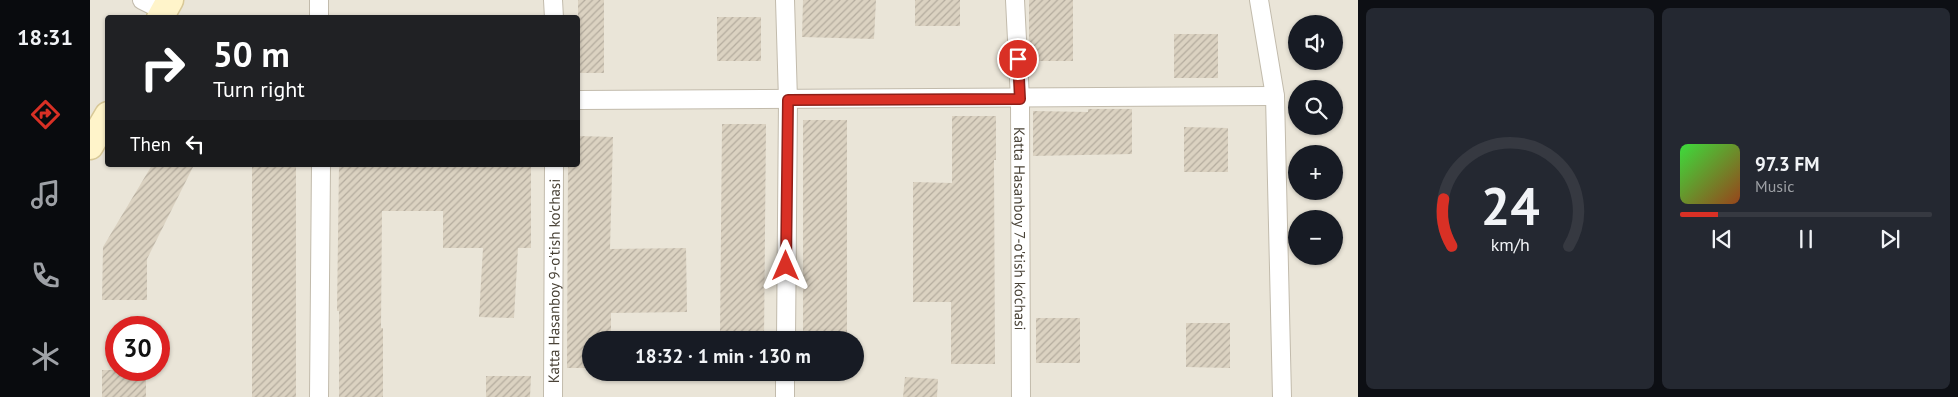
<!DOCTYPE html>
<html lang="en">
<head>
<meta charset="utf-8">
<style>
	body { margin:0; font-family:"PT Sans",sans-serif; background:#242831; color:#f1f3f6; height:100vh; display:flex; flex-direction:column; font-size:19px; white-space:nowrap }
	* { box-sizing:border-box; margin:0 }
	p { font-size:16px; color:#9ea1a6 }
	.icon { flex:none; width:28px; height:28px; fill:none; stroke:currentColor; stroke-width:2; stroke-linecap:round; stroke-linejoin:round }
	.map { position:relative; flex:1; overflow:hidden }
	.panel { display:flex; flex-direction:column; gap:8px; padding:8px; background:#0d0f14; width:600px }
	.panel>* { flex:none }
	.guide { position:absolute; left:15px; top:15px; width:475px; height:152px; border-radius:5px; box-shadow:0 1px 4px #0004; background:#202124; color:#fff; overflow:hidden }
	.fabs { position:absolute; left:1198px; top:15px; display:grid; gap:10px }
	.fabs a { display:grid; place-items:center; width:55px; height:55px; border-radius:50%; background:#171b24; box-shadow:0 1px 4px #0004; font-size:25px }
	.speed { position:absolute; left:15px; top:316px; display:flex; gap:10px; font-size:25px; font-weight:700; text-align:center }
	.speed>* { display:grid; place-content:center; width:65px; height:65px; border-radius:50%; background:#171b24; box-shadow:0 1px 4px #0004; line-height:1 }
	.speed .limit { border:8px solid #d22; background:#fff; color:#111 }
	.pin { position:absolute; display:grid; place-items:center; width:42px; height:42px; color:#fff; margin:-21px; border:2px solid #fff; border-radius:50%; box-shadow:0 1px 5px #0007 }
	.me { position:absolute; width:55px; margin:-28px; rotate:0deg; stroke-linejoin:round; filter:drop-shadow(0 0 4px #0008) }
	.turn { display:flex; align-items:center; gap:18px; height:105px; padding:0 25px; font-size:22px }
	.turn .icon { width:65px; height:65px; stroke-width:2.5 }
	.turn b { display:block; font-size:35px; line-height:42px }
	.then { display:flex; align-items:center; height:48px; padding:0 25px; background:#0003; gap:10px; font-size:19px }
	.panel .card { flex:1; display:flex; flex-direction:column; justify-content:center; gap:8px; min-width:0; padding:0 18px; border-radius:8px; background:#242831 }
	.panel .dial { align-items:center; gap:0 }
	.dial svg { height:130px; overflow:visible; fill:none; stroke:#363941; stroke-width:7; stroke-linecap:round; text-anchor:middle }
	.dial text { fill:#f1f3f6; stroke:none }
	.song { display:flex; align-items:center; gap:15px }
	.cover { width:60px; height:60px; border-radius:8px; background:linear-gradient(135deg,hsl(120 70% 55%),hsl(20 70% 35%)) }
	.played { height:5px; border-radius:2px; background:linear-gradient(90deg,#d93025 15%,#363941 15%) }
	.keys { display:flex; justify-content:space-around; direction:ltr }
	.panel .tiles { flex:1; display:grid; gap:8px; grid-template-columns:repeat(2,1fr) }
	.trip { position:absolute; left:492px; top:331px; width:282px; height:50px; border-radius:25px; background:#171b24; box-shadow:0 1px 4px #0004; font-weight:600; line-height:50px; text-align:center }
	main { display:flex; flex:1; min-height:0 }
	.menu { display:flex; flex-direction:column; width:90px; justify-content:space-around; align-items:center; background:#090b0e; color:#9ea1a6 }
	.menu .icon { width:35px; height:35px }
	.menu .current { color:#d93025 }
	.menu b { font-size:22px; color:#f1f3f6 }
	.map>svg:first-child { display:block }
	.residential { fill:#eae5d8; fill-rule:evenodd }
	.building { fill:url(#building-hatch) }
	.lines { fill:none; stroke-linecap:round; stroke-linejoin:round }
	.street-casing { stroke:#c2bbac; stroke-width:20 }
	.secondary-casing { stroke:#d8c897; stroke-width:29 }
	.street { stroke:#fff; stroke-width:18 }
	.secondary { stroke:#fff4ca; stroke-width:26 }
	.route-casing { stroke:#8d1f18; stroke-width:12 }
	.route { stroke:#d93025; stroke-width:9 }
	.labels { text-anchor:middle; dominant-baseline:central; stroke-width:5; stroke-linejoin:round; paint-order:stroke }
	.street-label { font-size:15px; fill:#4a4337; stroke:#fff }
</style>
</head>
<body>
<main>
<nav class="menu">
<b>18:31</b>
<svg class="icon current" aria-label="directions" viewBox="0 0 24 24"><path d="M12 3l9 9-9 9-9-9zM9 14v-3h6M13 9l2 2-2 2"/></svg>
<svg class="icon" aria-label="music" viewBox="0 0 24 24"><path d="M9 18V5l10-2v13"/><circle cx="6" cy="18" r="3"/><circle cx="16" cy="16" r="3"/></svg>
<svg class="icon" aria-label="phone" viewBox="0 0 24 24"><path d="M5 4h4l2 5-3 2q2 4 5 5l2-3 5 2v4C11 20 4 13 5 4z"/></svg>
<svg class="icon" aria-label="climate" viewBox="0 0 24 24"><path d="M12 3v18M4 7l16 10M4 17L20 7"/></svg>
</nav>
<div class="map">
<svg width="1268" height="397" viewBox="0 0 1268 397">
	<defs>
		<pattern id="building-hatch" width="6" height="6" patternUnits="userSpaceOnUse" patternTransform="scale(1.25)"><rect width="6" height="6" fill="#dbd2c1"/><path d="M-1 1l2-2M0 6l6-6M5 7l2-2" fill="none" stroke="#b4ac9e"/></pattern>
	</defs>
	<rect width="100%" height="100%" fill="#f6f2ea"/>
	<path class="residential" d="M0 0H1268V397H0ZM18 18H488V165H18ZM1206 24H1244V61H1206ZM1206 89H1244V126H1206ZM1206 154H1244V191H1206ZM1206 219H1244V256H1206ZM26 328H69V370H26ZM501 340H766V372H501Z"/>
	<path class="building" d="M488 0H514V73H488Z
		M713 0H786L784 39 712 37Z
		M825 0H870V26H825Z
		M939 0H983V61H939Z
		M627 17H671V61H627Z
		M1084 34H1128V78H1084Z
		M998 109H1042V154L943 156V111L998 112Z
		M862 116H906V160H904L905 364H861V302H823V182L862 183Z
		M713 120H757V340H713Z
		M632 124H676L674 340H630Z
		M1094 127 1138 128V172H1094Z
		M488 136 523 137 520 249 596 248 597 312 521 313V340H501V368H477L478 165H488Z
		M62 165H104L57 259V300H12L13 247Z
		M162 165H206V397H162Z
		M249 165H441V248H428L424 318 389 317 393 248H353V211H292L291 328H293V397H249V311H247Z
		M946 318H990V363H946Z
		M1096 323H1140V368L1096 367Z
		M12 370H56V397H12Z
		M396 376H441L440 397H396Z
		M815 377 848 379 847 397H813Z"/>
	<g class="lines">
		<g class="street-casing">
			<g id="street">
				<path d="M52 0 74 11"/>
				<path d="M229 0V18"/>
				<path d="M463 0 464 18"/>
				<path d="M695 0 698 100 696 340"/>
				<path id="s1" d="M925 0 930 99 931 397"/>
				<path d="M1169 0 1185 96 1192 397"/>
				<path d="M488 100 1185 96"/>
				<path d="M229 397 231 165"/>
				<path id="s2" d="M463 397 464 165"/>
				<path d="M695 397V372"/>
			</g>
		</g>
		<g class="secondary-casing">
			<path id="secondary" d="M70 18 80 0
				M0 146 18 115"/>
		</g>
		<use href="#street" class="street"/>
		<use href="#secondary" class="secondary"/>
	</g>
	<g class="lines">
		<g class="route-casing">
			<path id="route" d="M696 266 698 100 930 99 928 59"/>
		</g>
		<use href="#route" class="route"/>
	</g>
	<g class="labels">
		<g class="street-label">
			<text stroke="none"><textPath href="#s1" startOffset="229">Katta Hasanboy 7-o'tish ko'chasi</textPath></text>
			<text stroke="none"><textPath href="#s2" startOffset="116">Katta Hasanboy 9-o'tish ko'chasi</textPath></text>
		</g>
	</g>
</svg>
<div class="fabs">
<a><svg class="icon" aria-label="sound" viewBox="0 0 24 24"><path d="M4 9h4l5-4v14l-5-4H4zM17 9q2 3 0 6"/></svg></a>
<a><svg class="icon" aria-label="search" viewBox="0 0 24 24"><circle cx="10" cy="10" r="6"/><path d="M15 15l6 6"/></svg></a>
<a>+</a>
<a>−</a>
</div>
<div class="speed"><div class="limit">30</div></div>
<div class="pin" style="left:928px;top:59px;background:#d93025"><svg class="icon" aria-label="arrive" viewBox="0 0 24 24"><path d="M6 21V4h12l-3 4 3 4H6"/></svg></div>
<svg class="me" style="left:696px;top:266px" viewBox="-20 -20 40 40"><path d="M0-17L14 15 0 8-14 15z" fill="#d93025" stroke="#fff" stroke-width="4"/></svg>
<div class="trip">18:32 · 1 min · 130 m</div>
<div class="guide">
<div class="turn"><svg class="icon" aria-label="right" viewBox="0 0 24 24"><path d="M7 20v-9h11M14 6l5 5-5 5"/></svg><div><b>50 m</b>Turn right</div></div>
<div class="then">Then<svg class="icon" aria-label="left" viewBox="0 0 24 24"><path d="M17 20v-9H6M10 6l-5 5 5 5"/></svg></div>
</div>
</div>
<section class="panel">
<div class="tiles">
<div class="card dial"><svg viewBox="0 0 100 80">
<path d="M14 69A42 42 0 1 1 86 69"/>
<path d="M14 69A42 42 0 0 1 9 40" stroke="#d93025"/>
<text x="50" y="56" font-size="32" font-weight="700">24</text>
<text x="50" y="72" font-size="11">km/h</text>
</svg></div>
<div class="card">
<div class="song"><i class="cover"></i><div><b>97.3 FM</b><p>Music</p></div></div>
<div class="played"></div>
<div class="keys"><svg class="icon" aria-label="previous" viewBox="0 0 24 24"><path d="M18 5L8 12l10 7zM5 5v14"/></svg><svg class="icon" aria-label="pause" viewBox="0 0 24 24"><path d="M8 5v14M16 5v14"/></svg><svg class="icon" aria-label="next" viewBox="0 0 24 24"><path d="M6 5l10 7-10 7zM19 5v14"/></svg></div>
</div>
</div>
</section>
</main>
</body>
</html>
